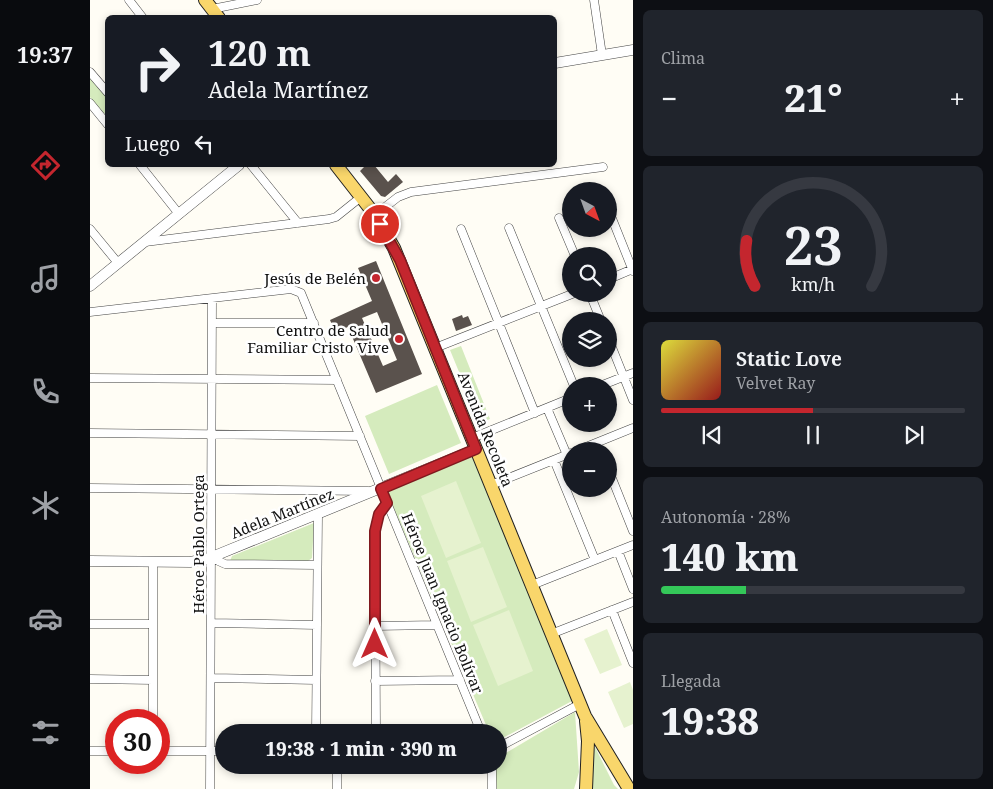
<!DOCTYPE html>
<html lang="es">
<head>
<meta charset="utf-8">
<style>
	body { margin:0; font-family:"Noto Serif",serif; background:#20242c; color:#f1f3f6; height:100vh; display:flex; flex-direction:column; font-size:19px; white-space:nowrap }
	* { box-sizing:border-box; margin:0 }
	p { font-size:16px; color:#9ea1a6 }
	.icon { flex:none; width:28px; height:28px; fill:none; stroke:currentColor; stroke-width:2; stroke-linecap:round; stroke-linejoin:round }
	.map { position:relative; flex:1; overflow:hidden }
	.details { display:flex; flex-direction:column; gap:10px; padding:10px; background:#0d0f14; width:360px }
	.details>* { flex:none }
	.hud { position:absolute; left:15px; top:15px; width:452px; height:152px; border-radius:8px; box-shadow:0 2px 8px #0003; background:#171b24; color:#f1f3f6; overflow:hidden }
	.needle { width:32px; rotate:139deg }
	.buttons { position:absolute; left:472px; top:182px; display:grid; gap:10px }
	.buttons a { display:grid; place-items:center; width:55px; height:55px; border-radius:50%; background:#171b24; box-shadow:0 2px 8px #0003; font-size:25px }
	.speed { position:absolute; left:15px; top:709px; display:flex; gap:10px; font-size:25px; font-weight:700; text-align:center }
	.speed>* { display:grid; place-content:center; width:65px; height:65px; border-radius:50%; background:#171b24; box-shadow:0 2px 8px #0003; line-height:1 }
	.speed .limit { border:8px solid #d22; background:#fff; color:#111 }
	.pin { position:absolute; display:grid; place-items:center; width:42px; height:42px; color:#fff; margin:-21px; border:2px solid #fff; border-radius:50%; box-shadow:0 1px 5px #0007 }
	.me { position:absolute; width:55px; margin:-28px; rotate:0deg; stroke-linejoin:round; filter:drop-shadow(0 0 4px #0008) }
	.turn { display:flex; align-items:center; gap:18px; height:105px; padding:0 20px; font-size:22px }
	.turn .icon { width:65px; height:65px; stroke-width:2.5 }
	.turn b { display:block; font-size:35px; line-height:42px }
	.then { display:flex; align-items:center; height:48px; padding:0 20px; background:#0003; gap:10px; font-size:19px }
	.big { font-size:38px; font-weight:800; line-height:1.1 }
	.details .card { flex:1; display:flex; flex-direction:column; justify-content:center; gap:8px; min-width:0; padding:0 18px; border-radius:8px; background:#20242c }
	.details .dial { align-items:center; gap:0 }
	.dial svg { height:130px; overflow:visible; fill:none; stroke:#363941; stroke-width:7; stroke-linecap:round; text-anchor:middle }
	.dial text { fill:#f1f3f6; stroke:none }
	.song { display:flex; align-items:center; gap:15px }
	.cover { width:60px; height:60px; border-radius:8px; background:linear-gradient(135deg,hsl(60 70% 55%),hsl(0 70% 35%)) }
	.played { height:5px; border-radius:2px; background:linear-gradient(90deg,#c4262e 50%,#363941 50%) }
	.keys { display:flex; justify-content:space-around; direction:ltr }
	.heat { display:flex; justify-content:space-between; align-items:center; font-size:28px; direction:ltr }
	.charge { height:8px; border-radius:4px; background:linear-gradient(90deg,#34c759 28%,#363941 0) }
	.trip { position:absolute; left:125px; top:724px; width:292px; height:50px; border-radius:25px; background:#171b24; box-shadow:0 2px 8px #0003; font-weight:800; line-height:50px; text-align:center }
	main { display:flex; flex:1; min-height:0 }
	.menu { display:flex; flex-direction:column; width:90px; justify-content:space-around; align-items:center; background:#090b0e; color:#9ea1a6 }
	.menu .icon { width:35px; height:35px }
	.menu .on { color:#c4262e }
	.menu b { font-size:22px; color:#f1f3f6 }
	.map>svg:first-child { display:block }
	.green { fill:#d5ebbd }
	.pitch { fill:#e6f2cf }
	.building { fill:#5a524d; fill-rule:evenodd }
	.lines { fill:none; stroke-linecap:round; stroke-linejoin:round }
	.minor-casing { stroke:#444; stroke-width:9 }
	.tertiary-casing { stroke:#444; stroke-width:11 }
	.primary-casing { stroke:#222; stroke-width:14 }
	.minor { stroke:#fff; stroke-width:8 }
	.tertiary { stroke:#fff; stroke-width:10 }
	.primary { stroke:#f9d66b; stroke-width:12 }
	.route-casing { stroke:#7f191e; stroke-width:12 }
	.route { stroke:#c4262e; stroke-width:9 }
	.poi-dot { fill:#c4262e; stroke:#fff; stroke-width:2 }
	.labels { text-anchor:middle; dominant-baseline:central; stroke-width:5; stroke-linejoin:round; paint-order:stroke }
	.poi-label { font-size:15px; fill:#111; stroke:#fff; text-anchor:end }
	.street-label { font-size:15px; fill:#111; stroke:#fff }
</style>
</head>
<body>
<main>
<nav class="menu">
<b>19:37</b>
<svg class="icon on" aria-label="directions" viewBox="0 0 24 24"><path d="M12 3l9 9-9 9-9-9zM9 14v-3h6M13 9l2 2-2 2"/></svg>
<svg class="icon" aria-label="music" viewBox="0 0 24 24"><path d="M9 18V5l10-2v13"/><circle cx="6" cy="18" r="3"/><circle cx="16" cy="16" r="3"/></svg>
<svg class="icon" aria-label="phone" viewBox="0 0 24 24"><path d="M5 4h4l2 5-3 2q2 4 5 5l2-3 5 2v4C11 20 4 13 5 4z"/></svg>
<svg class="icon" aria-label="climate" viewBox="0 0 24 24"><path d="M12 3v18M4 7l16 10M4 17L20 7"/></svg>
<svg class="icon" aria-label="car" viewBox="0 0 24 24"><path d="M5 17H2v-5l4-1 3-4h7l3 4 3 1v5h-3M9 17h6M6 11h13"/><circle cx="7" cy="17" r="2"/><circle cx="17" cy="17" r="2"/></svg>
<svg class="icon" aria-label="filters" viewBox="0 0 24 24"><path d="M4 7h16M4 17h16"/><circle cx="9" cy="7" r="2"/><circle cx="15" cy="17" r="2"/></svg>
</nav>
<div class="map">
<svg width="543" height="789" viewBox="0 0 543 789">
	<rect width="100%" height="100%" fill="#fffdf5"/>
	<path class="green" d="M0 76 17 98V111L14 114 0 97Z
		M371 346 400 419 390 423 360 350Z
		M347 385 371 443 299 474 275 416Z
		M383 456 482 701 409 740V732H399L297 492Z
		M224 523 222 558 218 561H140L142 556Z
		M485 712 489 772 484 789H407L405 765H409V757Z
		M378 727 381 732H292V729Z
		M503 743 524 785 528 789H503Z"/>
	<path class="pitch" d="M366 481 391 543 356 558 331 496Z
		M393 547 417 607 381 622 357 561Z
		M419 610 443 671 408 686 383 625Z
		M517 629 532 665 510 674 494 639Z
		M540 682 543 690V724L534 728 518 692Z"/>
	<path class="building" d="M276 165H284L298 182 306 174 313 182 295 197 291 196 270 171Z
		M286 261 332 374 286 393 258 327 245 332 240 320 282 301 268 268ZM287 312 307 360 293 366 272 318Z
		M372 315 373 318 378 316 382 325 366 331 362 319Z"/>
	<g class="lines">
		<g class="minor-casing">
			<path id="minor" d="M39 0 53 18
				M504 0 512 55
				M122 9 167 0
				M0 72 18 93
				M0 103 18 125
				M50 165 89 214
				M161 165 208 223
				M519 211 543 271
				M285 215 308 197 321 192 513 167
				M469 218 485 256
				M419 228 484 386
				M0 229 28 263
				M371 229 445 413
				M55 242 239 219 246 217 271 197
				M519 279 543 269
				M500 294 511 321
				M0 312 201 289 211 293 391 732
				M122 323H224
				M519 340 543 400
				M345 348 482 294
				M0 378 247 380
				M510 386 543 373
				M457 408 477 455
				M0 433 270 436
				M382 438 481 398
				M486 451 543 428
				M464 460 505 560
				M519 471 543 531
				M401 485 481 453
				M0 488 278 491
				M528 551 543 589
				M122 558 135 564 227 565
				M442 585 543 545
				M522 610 543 663
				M121 623 227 625
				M0 624H63
				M285 626 347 625
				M461 634 543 602
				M121 678 226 680
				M0 679 63 680
				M285 681 370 680
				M63 720V562
				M226 732 228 515
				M286 732 285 531 289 514 297 503
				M409 747 490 704
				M0 751H26
				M69 751H134
				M247 765V789
				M402 765V789
				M120 789 122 299"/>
		</g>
		<g class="tertiary-casing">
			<path id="tertiary" d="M465 63 543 50
				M0 286 149 165
				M0 561 100 562 117 559 386 449"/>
		</g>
		<g class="primary-casing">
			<path id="primary" d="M115 0 129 18
				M246 165 285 215 304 248 495 716 539 789
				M496 721 498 741 496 789"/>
		</g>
		<use href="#minor" class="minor"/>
		<use href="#tertiary" class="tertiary"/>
		<use href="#primary" class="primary"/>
	</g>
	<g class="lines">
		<g class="route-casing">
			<path id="route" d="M285 644V531L289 514 297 503 291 489 386 449 310 260 290 224"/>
		</g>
		<use href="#route" class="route"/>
	</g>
	<g class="poi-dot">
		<circle cx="286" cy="278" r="5"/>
		<circle cx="309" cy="339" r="5"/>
	</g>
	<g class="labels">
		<g class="poi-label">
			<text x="276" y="278">Jesús de Belén</text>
			<text x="299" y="330">Centro de Salud<tspan x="299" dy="17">Familiar Cristo Vive</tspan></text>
		</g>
		<g class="street-label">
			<text transform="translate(396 429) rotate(68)">Avenida Recoleta</text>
			<text transform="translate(192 513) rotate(-22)">Adela Martínez</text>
			<text transform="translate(108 544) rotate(-90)">Héroe Pablo Ortega</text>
			<text transform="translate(353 603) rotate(68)">Héroe Juan Ignacio Bolívar</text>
		</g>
	</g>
</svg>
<div class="buttons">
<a><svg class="needle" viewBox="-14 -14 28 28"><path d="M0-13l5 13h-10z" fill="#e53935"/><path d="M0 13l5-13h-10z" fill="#9ea1a6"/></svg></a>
<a><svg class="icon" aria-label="search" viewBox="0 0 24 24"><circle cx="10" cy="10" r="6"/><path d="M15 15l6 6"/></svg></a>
<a><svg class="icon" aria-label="layers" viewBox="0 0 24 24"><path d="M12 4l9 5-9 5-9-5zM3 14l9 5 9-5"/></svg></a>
<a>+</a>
<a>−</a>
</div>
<div class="speed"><div class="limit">30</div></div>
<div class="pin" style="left:290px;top:224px;background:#d93025"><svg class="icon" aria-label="arrive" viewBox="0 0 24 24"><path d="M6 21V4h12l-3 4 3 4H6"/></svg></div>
<svg class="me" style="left:285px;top:644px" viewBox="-20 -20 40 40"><path d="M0-17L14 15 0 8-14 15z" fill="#c4262e" stroke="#fff" stroke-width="4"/></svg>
<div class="trip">19:38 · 1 min · 390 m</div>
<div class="hud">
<div class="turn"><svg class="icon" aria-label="right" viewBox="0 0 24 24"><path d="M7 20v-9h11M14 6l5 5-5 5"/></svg><div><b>120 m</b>Adela Martínez</div></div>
<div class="then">Luego<svg class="icon" aria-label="left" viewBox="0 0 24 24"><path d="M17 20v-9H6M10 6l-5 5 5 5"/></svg></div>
</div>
</div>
<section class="details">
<div class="card"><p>Clima</p>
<div class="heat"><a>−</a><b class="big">21°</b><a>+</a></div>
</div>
<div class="card dial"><svg viewBox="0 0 100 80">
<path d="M14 69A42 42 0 1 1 86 69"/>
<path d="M14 69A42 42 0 0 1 9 41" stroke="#c4262e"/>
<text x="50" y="56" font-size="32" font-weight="700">23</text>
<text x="50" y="72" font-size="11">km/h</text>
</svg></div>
<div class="card">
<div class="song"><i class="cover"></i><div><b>Static Love</b><p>Velvet Ray</p></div></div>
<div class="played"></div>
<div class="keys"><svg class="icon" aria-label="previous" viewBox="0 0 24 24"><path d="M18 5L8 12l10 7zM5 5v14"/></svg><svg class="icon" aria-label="pause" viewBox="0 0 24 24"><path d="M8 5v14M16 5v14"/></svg><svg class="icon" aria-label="next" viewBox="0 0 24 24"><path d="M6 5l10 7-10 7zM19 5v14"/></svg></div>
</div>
<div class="card"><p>Autonomía · 28%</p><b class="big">140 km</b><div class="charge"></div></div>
<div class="card"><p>Llegada</p><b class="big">19:38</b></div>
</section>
</main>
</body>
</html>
